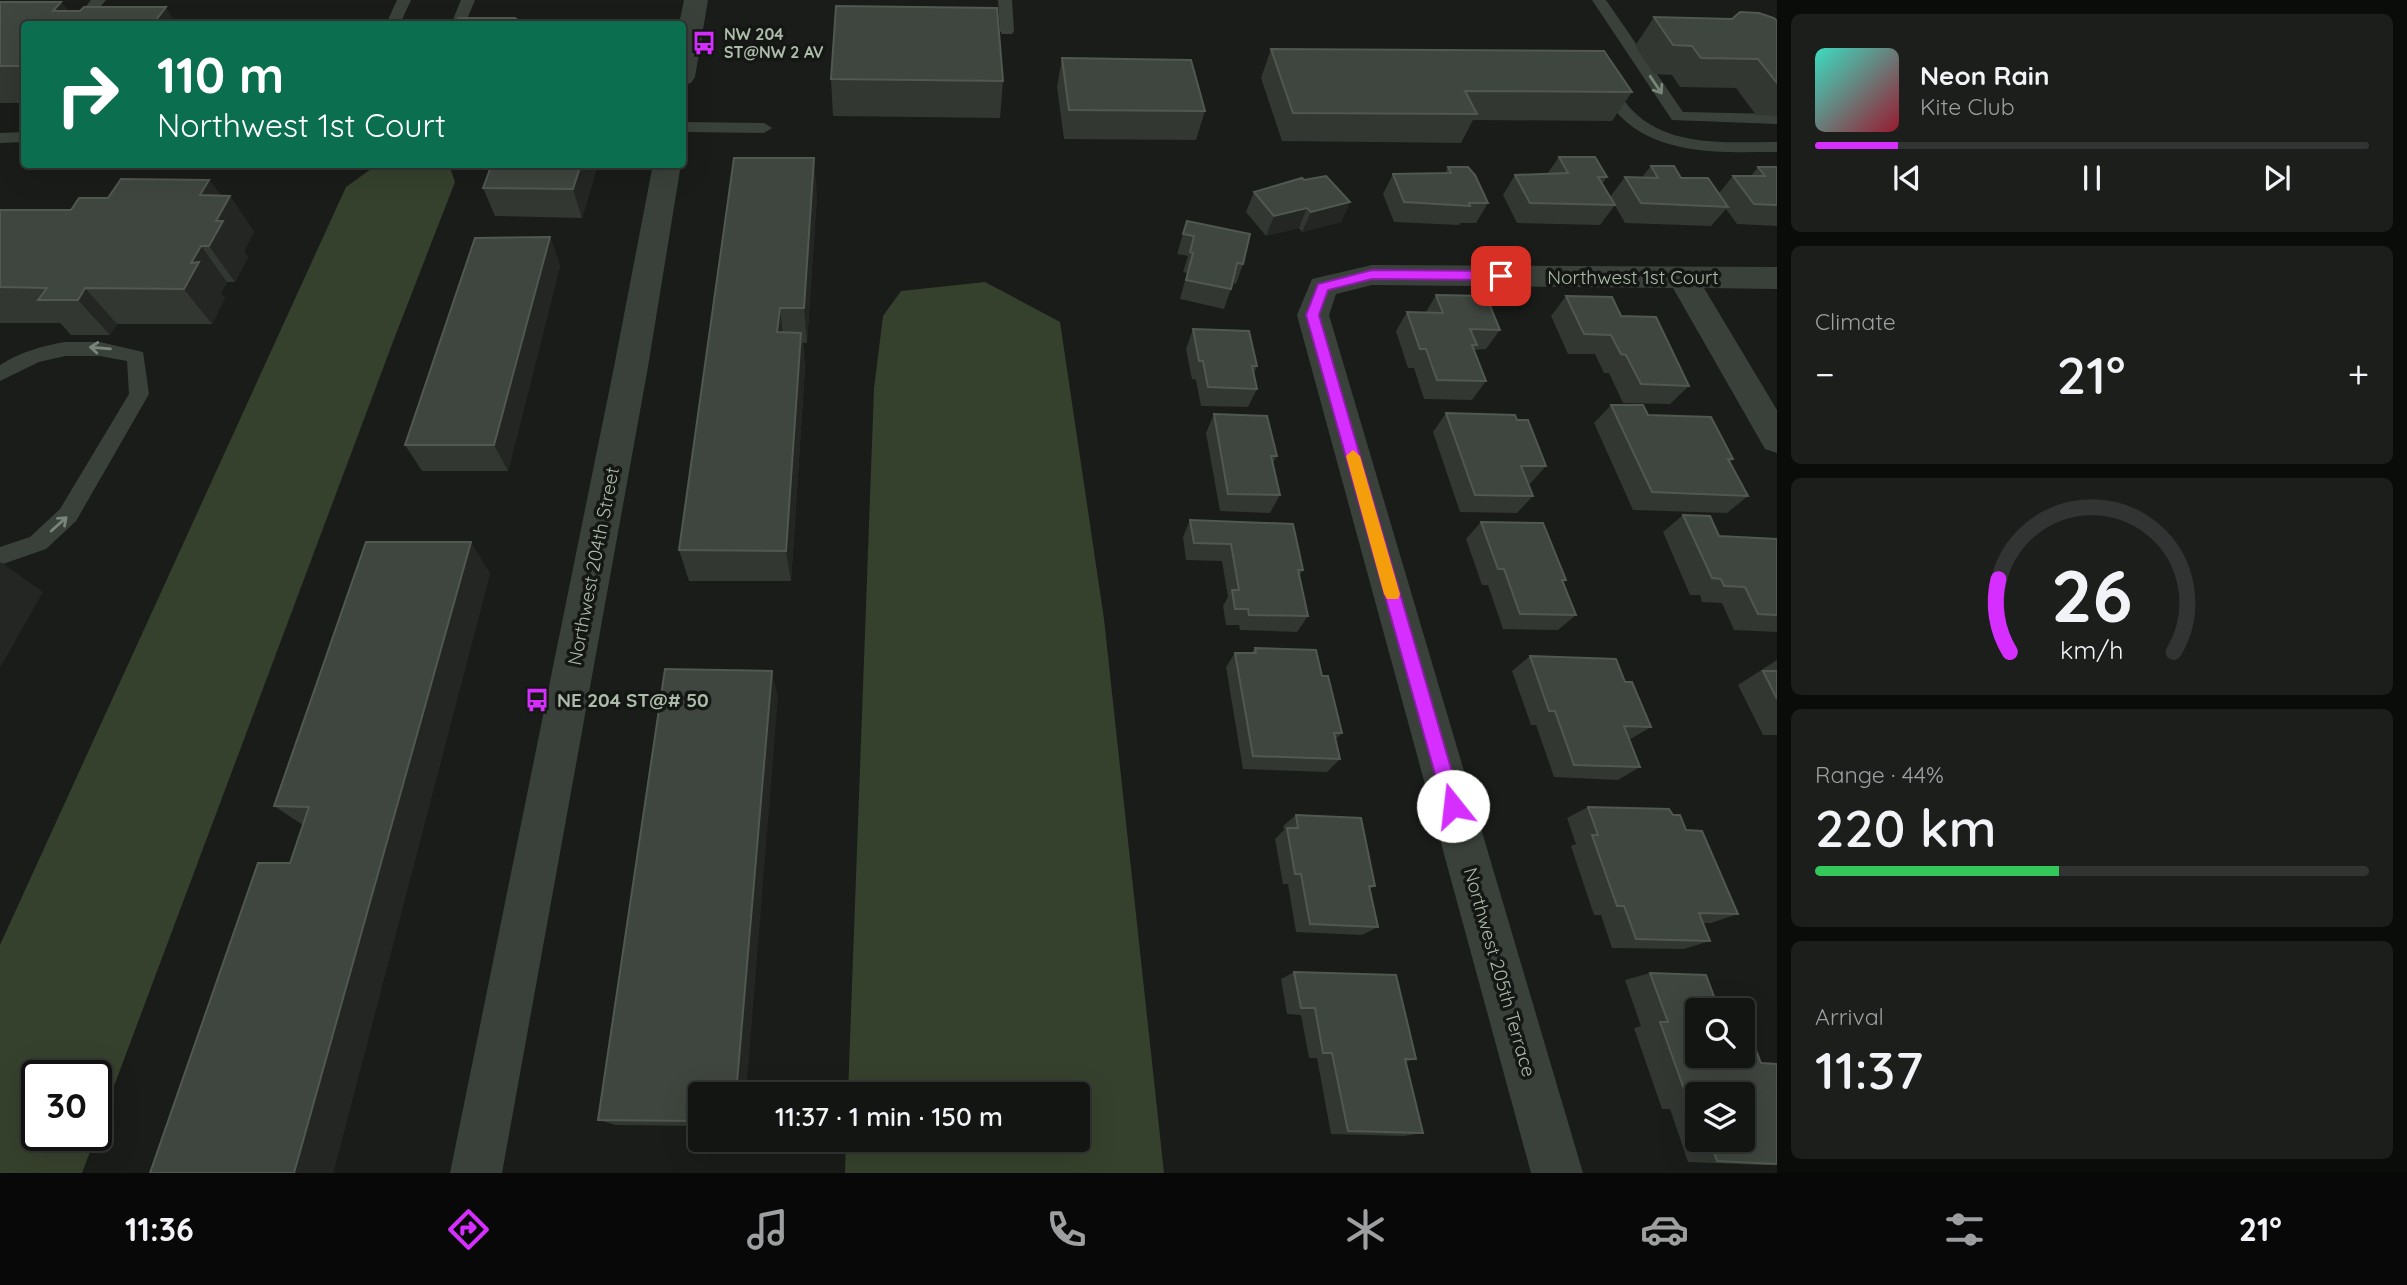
<!DOCTYPE html>
<html lang="en">
<head>
<meta charset="utf-8">
<style>
	body { margin:0; font-family:Quicksand,sans-serif; background:#1c1e1c; color:#f1f3f6; height:100vh; display:flex; flex-direction:column; font-size:26px; white-space:nowrap }
	* { box-sizing:border-box; margin:0 }
	p { font-size:23px; color:#9d9fa0 }
	.icon { flex:none; width:38px; height:38px; fill:none; stroke:currentColor; stroke-width:2; stroke-linecap:round; stroke-linejoin:round }
	.map { position:relative; flex:1; overflow:hidden }
	.drawer { display:flex; flex-direction:column; gap:14px; padding:14px; background:#0a0c0a; width:630px }
	.drawer>* { flex:none }
	.hud { position:absolute; left:21px; top:21px; width:665px; height:147px; border-radius:7px; box-shadow:0 7px 28px #0002,0 0 0 2px #323433; background:#0b6e4f; color:#fff; overflow:hidden }
	.fabs { position:absolute; left:1685px; top:998px; display:grid; gap:14px }
	.fabs a { display:grid; place-items:center; width:70px; height:70px; border-radius:7px; background:#131513; box-shadow:0 7px 28px #0002,0 0 0 2px #323433; font-size:35px }
	.speed { position:absolute; left:21px; top:1060px; display:flex; gap:14px; font-size:35px; font-weight:700; text-align:center }
	.speed>* { display:grid; place-content:center; width:91px; height:91px; border-radius:50%; background:#131513; box-shadow:0 7px 28px #0002,0 0 0 2px #323433; line-height:1 }
	.speed .limit { border:4px solid #111; border-radius:10px; background:#fff; color:#111 }
	.pin { position:absolute; display:grid; place-items:center; width:60px; height:60px; color:#fff; margin:-30px; border-radius:14px; box-shadow:0 4px 10px #0006 }
	.me { position:absolute; width:77px; margin:-38px; rotate:344deg; stroke-linejoin:round; filter:drop-shadow(0 0 5px #0008) }
	.turn { display:flex; align-items:center; gap:24px; height:147px; padding:0 21px; font-size:32px }
	.turn .icon { width:91px; height:91px; stroke-width:2.5 }
	.turn b { display:block; font-size:49px; line-height:60px }
	.big { font-size:52px; font-weight:600; line-height:1.1 }
	.drawer .tile { flex:1; display:flex; flex-direction:column; justify-content:center; gap:10px; min-width:0; padding:0 24px; border-radius:10px; background:#1c1e1c }
	.drawer .dial { align-items:center; gap:0 }
	.dial svg { height:182px; overflow:visible; fill:none; stroke:#323433; stroke-width:7; stroke-linecap:round; text-anchor:middle }
	.dial text { fill:#f1f3f6; stroke:none }
	.song { display:flex; align-items:center; gap:21px }
	.cover { width:84px; height:84px; border-radius:10px; background:linear-gradient(135deg,hsl(170 70% 55%),hsl(350 70% 35%)) }
	.played { height:7px; border-radius:4px; background:linear-gradient(90deg,#d52eff 15%,#323433 15%) }
	.keys { display:flex; justify-content:space-around; direction:ltr }
	.heat { display:flex; justify-content:space-between; align-items:center; font-size:38px; direction:ltr }
	.charge { height:10px; border-radius:5px; background:linear-gradient(90deg,#34c759 44%,#323433 0) }
	.trip { position:absolute; left:688px; top:1082px; width:402px; height:70px; border-radius:7px; background:#131513; box-shadow:0 7px 28px #0002,0 0 0 2px #323433; font-weight:600; line-height:70px; text-align:center }
	.dock { display:flex; height:112px; justify-content:space-around; align-items:center; background:#080808; color:#9d9fa0 }
	.dock .icon { width:49px; height:49px }
	.dock .active { color:#d52eff }
	.dock b { font-size:32px; color:#f1f3f6 }
	main { display:flex; flex:1; min-height:0 }
	.map>svg:first-child { display:block }
	.water { fill:#36412d }
	.lines { fill:none; stroke-linecap:round; stroke-linejoin:round }
	.service { fill:#3a413a; fill-rule:evenodd }
	.minor { fill:#3a413a; fill-rule:evenodd }
	.wall { fill:#323732; fill-rule:evenodd }
	.shaded-wall { fill:#232623 }
	.building { fill:#3f453f; stroke:#515850; stroke-width:2 }
	.oneway { stroke:#798578 }
	.route { fill:#d52eff; stroke:#8a1ea6; stroke-width:2 }
	.slow { fill:#f59e0b }
	.labels { text-anchor:middle; dominant-baseline:central; stroke-width:7; stroke-linejoin:round; paint-order:stroke }
	.far-poi-label { font-size:16px; font-weight:bold; fill:#adbcaa; stroke:#141714; text-anchor:start }
	.street-label { font-size:19px; fill:#adbcaa; stroke:#141714 }
	.poi-label { font-size:19px; font-weight:bold; fill:#adbcaa; stroke:#141714; text-anchor:start }
</style>
</head>
<body>
<main>
<div class="map">
<svg width="1777" height="1173" viewBox="0 0 1777 1173">
	<rect width="100%" height="100%" fill="#191c19"/>
	<path class="water" d="M382 165H449L455 182 394 339 96 1134V1076H37V1136H96L82 1173H0V945L346 187 371 169Z
		M985 282 1060 322 1104 619 1164 1173H845L846 1139H1078V1094H848L874 389 883 316 901 291Z"/>
	<g class="lines">
		<path class="service" d="M91 0H106L86 24H72Z
			M397 0H411L400 24H386Z
			M461 0H475L465 24H451Z
			M998 0H1012L1014 31 1012 34H1002L1000 31Z
			M1592 0H1606L1683 112 1777 114V124L1672 120Z
			M1605 76 1610 78C1617 88 1623 101 1632 110 1669 148 1728 142 1777 142V152C1725 152 1662 157 1621 117 1611 107 1605 93 1597 81Z
			M682 122 764 123 772 128 764 133 682 132Z
			M24 132V142L0 143V133Z
			M65 342H100L143 352 149 394 76 521 46 549 0 565V547L30 537 60 509 129 394 127 361 100 356H65L39 362 0 381V365C20 352 42 346 65 342Z"/>
		<path class="minor" d="M684 0H708L695 77 691 83 682 85V24H679Z
			M653 164H681L648 367 502 1173H450L614 367Z
			M1372 265 1777 267V289L1704 288 1777 410V453L1765 449 1673 288 1372 285 1336 294 1329 315 1583 1173H1531L1297 315 1312 279Z"/>
	</g>
	<path class="wall" d="M0 2H61L68 11 24 24V103H0Z
		M1654 17 1777 21V116L1756 115 1736 88 1680 87 1672 75 1654 74 1635 46Z
		M1271 49 1632 92 1612 121 1473 120 1461 143 1282 141 1261 78Z
		M1062 58 1205 111 1196 140 1064 139 1057 87Z
		M831 79 1003 81 1000 118 833 116Z
		M1559 157 1607 177 1602 184 1615 205 1600 225 1517 223 1503 195 1515 175 1547 174Z
		M598 164 582 218 495 216 483 188Z
		M1651 166 1719 193 1733 176H1751L1758 167H1777V226L1737 224 1726 209 1711 226 1625 223 1610 197 1625 177H1642Z
		M1448 167 1488 203 1476 223H1460L1459 225 1394 222 1383 194 1393 174 1445 173Z
		M209 180 220 195 230 196 254 232 244 251 248 257 235 282H227L221 293 225 298 212 324H117L110 335H71L60 323H0V209L71 210 108 198Z
		M1304 180 1350 202 1341 222 1302 232 1299 228 1266 236 1246 212 1254 192Z
		M817 195 807 343H803L805 368 791 581H689L679 550Z
		M1187 221 1243 264 1236 284 1233 283 1224 309 1180 299 1187 273 1183 272 1188 256 1177 254Z
		M550 237 560 266 508 471H422L405 445Z
		M1436 295 1500 330 1486 349 1474 350 1486 381 1472 400 1424 399 1414 368H1408L1396 331 1407 312H1426Z
		M1566 296 1621 316 1689 386 1670 404 1623 403 1609 373H1604L1595 354H1568L1551 316Z
		M1193 329 1257 366 1254 374 1257 389 1248 407 1201 406 1196 380 1192 379 1186 349Z
		M1611 405 1648 415 1733 459 1730 462 1748 496 1727 513 1633 510 1594 423Z
		M1446 413 1517 420 1546 466 1530 484H1528L1533 496 1517 513 1460 512 1433 432Z
		M1214 414 1277 456 1273 463 1280 495 1270 513 1220 511 1206 433Z
		M1683 515 1719 536 1777 539V632L1734 630 1722 603 1702 602 1700 595H1690L1663 532Z
		M1190 520 1303 570 1299 576 1308 616 1297 632 1240 630 1239 625H1226L1223 606 1228 597 1222 561 1186 560 1183 537Z
		M1481 522 1566 580 1563 583 1576 615 1558 630 1503 629 1488 585H1482L1466 539Z
		M490 573 333 1173H150L290 863 303 825 274 806Z
		M1255 648 1322 676 1342 733 1336 739 1340 759 1327 772 1243 769 1226 667 1235 653H1251Z
		M1530 656 1625 682 1651 727 1629 740 1640 767 1618 780 1554 777 1536 725H1531L1512 671Z
		M1777 660V735H1763L1738 685Z
		M778 697 700 1094V1126L616 1125 598 1120Z
		M1588 807 1673 815 1686 830 1738 914 1711 923H1703L1710 941 1684 949 1612 948 1601 915H1594L1571 846 1576 844 1567 818Z
		M1296 815 1375 886 1370 889 1378 927 1362 935 1296 932 1288 884H1283L1275 839 1284 830 1283 826Z
		M1294 972 1416 1059 1406 1062 1423 1133 1404 1136 1331 1134 1317 1058H1309L1301 1015 1287 1014 1281 979Z
		M1650 973 1698 1010 1744 1040 1761 1063 1777 1064V1165H1762L1688 1162 1670 1109H1662L1634 1028 1641 1026 1625 980ZM1698 1094 1743 1139H1698Z"/>
	<path class="shaded-wall" d="M61 2 77 24 53 11Z
		M166 7 176 24H153Z
		M814 158 817 195 807 343 804 308Z
		M581 164H598L582 218 573 189Z
		M209 180 225 204 230 196 254 232 244 251 248 257 235 282 209 246 200 195Z
		M1350 202 1341 222 1302 232 1311 212Z
		M1307 208 1299 228 1266 236 1274 216Z
		M550 237 560 266 508 471 494 445Z
		M201 246 227 282 221 293 225 298 212 324 184 289 191 263Z
		M85 288 117 324 110 335 78 300Z
		M780 308 784 343 777 332Z
		M801 333 805 368 791 581 786 551Z
		M471 542 490 573 333 1173H294Z
		M1 562 43 592 0 668V564Z
		M772 671 778 697 746 1094H736Z"/>
	<path class="building" d="M0 2H61L53 11H80L84 7H166L153 24H24V66H0Z
		M836 6 997 8 1003 81 831 79Z
		M1740 12 1759 13 1774 18 1777 21V83L1758 59 1701 58 1692 46 1673 45 1654 17 1732 19Z
		M458 18H515L524 24H455Z
		M1271 49 1604 51 1632 92 1465 91 1477 114 1293 113Z
		M1062 58 1191 60 1205 111 1069 110Z
		M1559 157H1595L1607 177H1598L1615 205 1530 203 1515 175 1568 173Z
		M734 158H814L804 308H780L777 332 801 333 786 551 679 550Z
		M492 164H581L573 189 483 188Z
		M1651 166H1674L1681 178H1708L1728 207 1641 203 1625 177 1658 178Z
		M1448 167H1468L1475 175 1488 203H1469L1470 206 1404 202 1393 174 1451 173Z
		M1758 167H1777V205L1754 204 1733 176H1765Z
		M1326 176 1350 202 1311 212 1307 208 1274 216 1254 192 1302 178 1304 180Z
		M121 179 209 180 200 195 230 196 216 221H223L209 246H201L191 263 199 262 184 289 85 288 78 300H38L47 288 0 287V210H71L79 198H108Z
		M1187 221 1250 234 1243 264 1237 263 1231 289 1186 280 1193 253 1190 252 1194 236 1183 234Z
		M550 237 494 445H405L475 238Z
		M1436 295 1486 296 1500 330 1470 329 1477 345H1472L1486 381 1437 380 1426 349H1420L1407 312 1443 313Z
		M1566 296 1612 297 1621 316 1656 317 1689 386 1641 384 1626 355 1621 354 1611 335 1584 334Z
		M1193 329 1249 331 1257 366H1252L1257 389 1208 387 1203 361H1199Z
		M1611 405H1643L1648 415 1711 417 1733 459H1728L1748 496 1652 492Z
		M1446 413 1515 415 1517 420H1528L1546 466H1521L1533 496 1475 495Z
		M1214 414 1267 416 1277 456H1271L1280 495 1228 494Z
		M1683 515 1710 516 1719 536 1777 539V615L1758 614 1745 587 1724 586 1721 579 1712 578Z
		M1190 520 1293 524 1303 570H1298L1308 616 1249 615 1248 609H1235L1232 590H1239L1231 544 1194 543Z
		M1481 522 1543 523 1566 580H1562L1576 615 1520 614 1504 569H1498Z
		M366 542H471L294 1173H150L258 863H290L309 807 274 806Z
		M1255 648 1316 650 1322 676H1328L1342 733H1334L1340 759 1253 756 1235 653H1256Z
		M1530 656 1616 659 1625 682H1632L1651 727 1624 726 1640 767 1574 765 1555 711H1549Z
		M665 669 772 671 736 1094H700V1121L598 1120Z
		M1763 671H1777V699Z
		M1588 807 1669 809 1673 815H1680L1686 830 1702 831 1738 914 1699 913 1710 941 1636 939 1624 906H1617L1592 835H1598Z
		M1296 815 1361 818 1375 886H1369L1378 927 1310 924 1301 874H1295L1287 828H1298Z
		M1294 972 1396 975 1416 1059H1405L1423 1133 1348 1131 1332 1053H1323L1315 1008H1301Z
		M1650 973 1706 975 1719 1010H1698V1055H1743V1036L1744 1040H1752L1761 1063 1777 1064V1164L1717 1161 1710 1139H1743V1094H1698V1106H1690L1660 1022H1668Z"/>
	<defs><path id="oneway-shaft" d="M-6 0H5M1.5-3L5.5 0L1.5 3" fill="none" stroke-width="1.6" stroke-linecap="round" stroke-linejoin="round" transform="scale(1.75)"/></defs>
	<g class="oneway">
		<use href="#oneway-shaft" transform="translate(1656 85) rotate(56)"/>
		<use href="#oneway-shaft" transform="translate(100 348) rotate(-175)"/>
		<use href="#oneway-shaft" transform="translate(59 524) rotate(-42)"/>
	</g>
	<path class="route" d="M1372 270 1501 271 1508 276 1501 280 1372 279 1328 290 1319 315 1462 806 1460 812 1453 815 1447 812 1444 806 1306 315 1318 284Z"/>
	<path class="slow" d="M1353 450 1360 456 1400 594 1398 599H1387L1384 594 1346 456Z"/>
	<defs>
		<g id="bus-bare" transform="scale(1.89)"><path d="M-5-6H5V4H4V6H2V4H-2V6H-4V4H-5ZM-3.5-4V0h7V-4ZM-3.5 1.2v1.5H-2V1.2ZM2 1.2v1.5H3.5V1.2Z" fill="#d52eff" stroke="#141714" stroke-width="2.5" paint-order="stroke"/></g>
	</defs>
	<g fill-rule="evenodd">
		<use href="#bus-bare" x="704" y="43"/>
		<use href="#bus-bare" x="537" y="700"/>
	</g>
	<g class="labels">
		<g class="far-poi-label">
			<text x="724" y="34">NW 204<tspan x="724" dy="18">ST@NW 2 AV</tspan></text>
		</g>
		<g class="street-label">
			<text x="1633" y="277">Northwest 1st Court</text>
			<text transform="translate(593 566) rotate(-79)">Northwest 204th Street</text>
			<text transform="translate(1500 972) rotate(74)">Northwest 205th Terrace</text>
		</g>
		<g class="poi-label">
			<text x="557" y="700">NE 204 ST@# 50</text>
		</g>
	</g>
</svg>
<div class="fabs">
<a><svg class="icon" aria-label="search" viewBox="0 0 24 24"><circle cx="10" cy="10" r="6"/><path d="M15 15l6 6"/></svg></a>
<a><svg class="icon" aria-label="layers" viewBox="0 0 24 24"><path d="M12 4l9 5-9 5-9-5zM3 14l9 5 9-5"/></svg></a>
</div>
<div class="speed"><div class="limit">30</div></div>
<div class="pin" style="left:1501px;top:276px;background:#d93025"><svg class="icon" aria-label="arrive" viewBox="0 0 24 24"><path d="M6 21V4h12l-3 4 3 4H6"/></svg></div>
<svg class="me" style="left:1453px;top:806px" viewBox="-20 -20 40 40"><circle r="19" fill="#fff"/><path d="M0-13L10 11 0 6-10 11z" fill="#d52eff"/></svg>
<div class="trip">11:37 · 1 min · 150 m</div>
<div class="hud">
<div class="turn"><svg class="icon" aria-label="right" viewBox="0 0 24 24"><path d="M7 20v-9h11M14 6l5 5-5 5"/></svg><div><b>110 m</b>Northwest 1st Court</div></div>
</div>
</div>
<section class="drawer">
<div class="tile">
<div class="song"><i class="cover"></i><div><b>Neon Rain</b><p>Kite Club</p></div></div>
<div class="played"></div>
<div class="keys"><svg class="icon" aria-label="previous" viewBox="0 0 24 24"><path d="M18 5L8 12l10 7zM5 5v14"/></svg><svg class="icon" aria-label="pause" viewBox="0 0 24 24"><path d="M8 5v14M16 5v14"/></svg><svg class="icon" aria-label="next" viewBox="0 0 24 24"><path d="M6 5l10 7-10 7zM19 5v14"/></svg></div>
</div>
<div class="tile"><p>Climate</p>
<div class="heat"><a>−</a><b class="big">21°</b><a>+</a></div>
</div>
<div class="tile dial"><svg viewBox="0 0 100 80">
<path d="M14 69A42 42 0 1 1 86 69"/>
<path d="M14 69A42 42 0 0 1 9 37" stroke="#d52eff"/>
<text x="50" y="56" font-size="32" font-weight="700">26</text>
<text x="50" y="72" font-size="11">km/h</text>
</svg></div>
<div class="tile"><p>Range · 44%</p><b class="big">220 km</b><div class="charge"></div></div>
<div class="tile"><p>Arrival</p><b class="big">11:37</b></div>
</section>
</main>
<nav class="dock">
<b>11:36</b>
<svg class="icon active" aria-label="directions" viewBox="0 0 24 24"><path d="M12 3l9 9-9 9-9-9zM9 14v-3h6M13 9l2 2-2 2"/></svg>
<svg class="icon" aria-label="music" viewBox="0 0 24 24"><path d="M9 18V5l10-2v13"/><circle cx="6" cy="18" r="3"/><circle cx="16" cy="16" r="3"/></svg>
<svg class="icon" aria-label="phone" viewBox="0 0 24 24"><path d="M5 4h4l2 5-3 2q2 4 5 5l2-3 5 2v4C11 20 4 13 5 4z"/></svg>
<svg class="icon" aria-label="climate" viewBox="0 0 24 24"><path d="M12 3v18M4 7l16 10M4 17L20 7"/></svg>
<svg class="icon" aria-label="car" viewBox="0 0 24 24"><path d="M5 17H2v-5l4-1 3-4h7l3 4 3 1v5h-3M9 17h6M6 11h13"/><circle cx="7" cy="17" r="2"/><circle cx="17" cy="17" r="2"/></svg>
<svg class="icon" aria-label="filters" viewBox="0 0 24 24"><path d="M4 7h16M4 17h16"/><circle cx="9" cy="7" r="2"/><circle cx="15" cy="17" r="2"/></svg>
<b>21°</b>
</nav>
</body>
</html>
